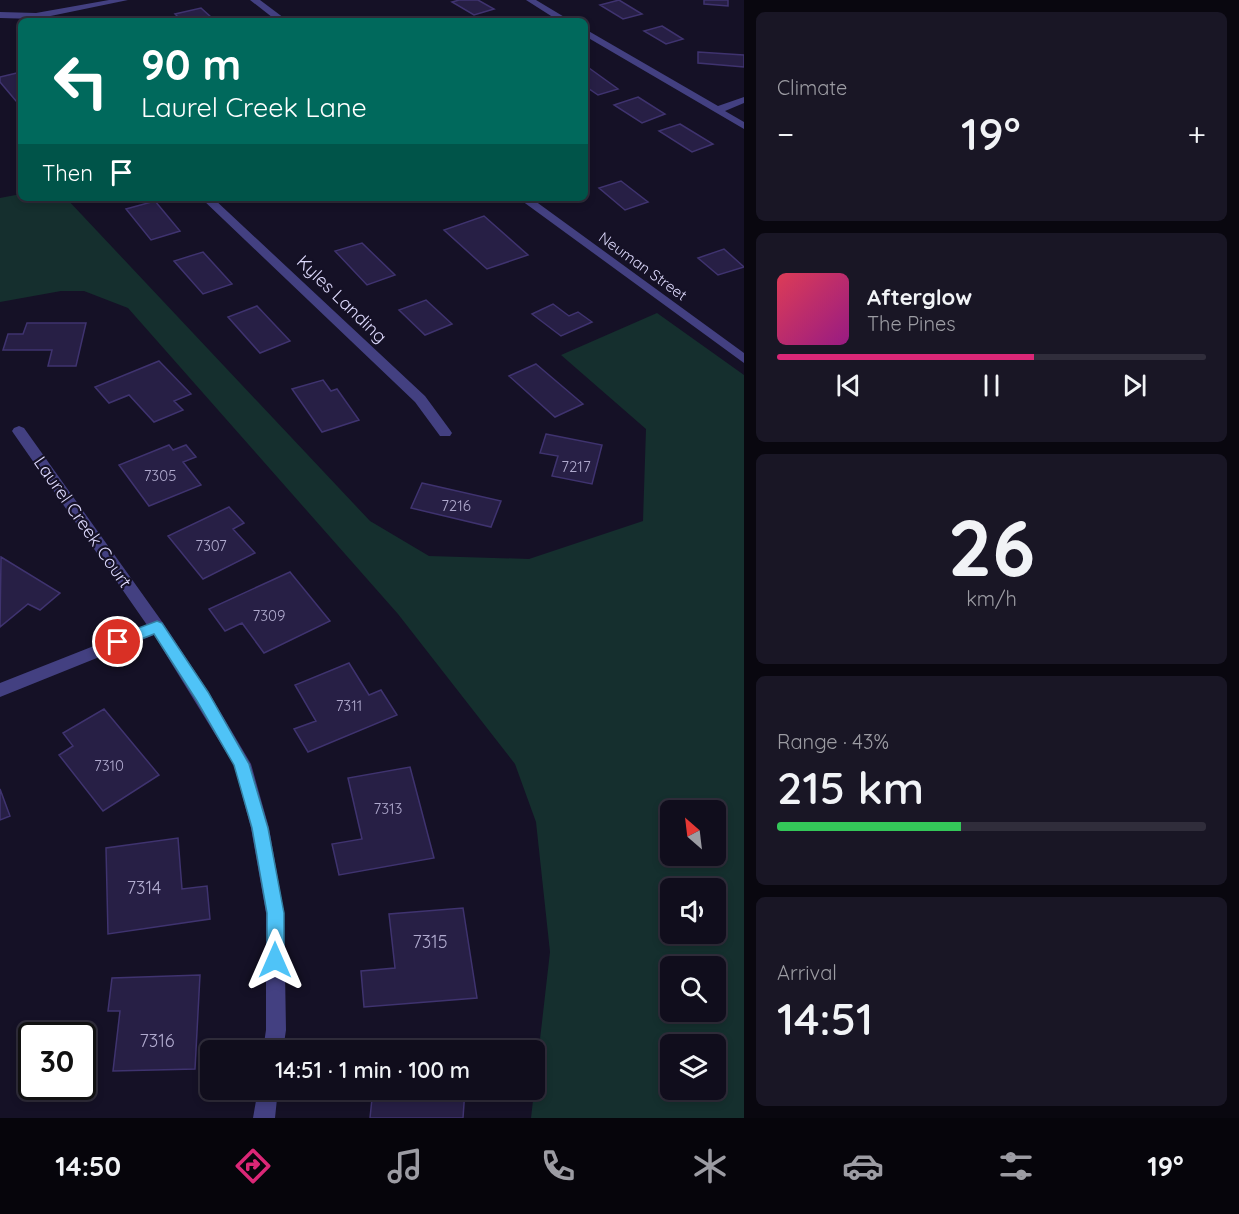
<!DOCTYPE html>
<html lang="en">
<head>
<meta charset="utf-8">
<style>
	body { margin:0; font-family:Quicksand,sans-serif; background:#191625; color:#f1f3f6; height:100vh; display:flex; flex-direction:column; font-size:22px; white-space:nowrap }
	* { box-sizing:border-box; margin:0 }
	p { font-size:20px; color:#9c9ca3 }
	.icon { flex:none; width:33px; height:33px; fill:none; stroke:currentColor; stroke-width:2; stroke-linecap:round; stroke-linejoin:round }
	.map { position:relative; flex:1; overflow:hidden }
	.drawer { display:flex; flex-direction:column; gap:12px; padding:12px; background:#09070f; width:495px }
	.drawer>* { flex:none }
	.banner { position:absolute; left:18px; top:18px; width:570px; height:183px; border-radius:9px; box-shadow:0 3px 9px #0003,0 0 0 2px #302d3b; background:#00695c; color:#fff; overflow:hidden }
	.needle { width:39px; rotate:332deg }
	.buttons { position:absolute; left:660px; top:800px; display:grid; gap:12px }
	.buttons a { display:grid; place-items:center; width:66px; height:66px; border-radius:9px; background:#100d1c; box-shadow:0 3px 9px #0003,0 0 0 2px #302d3b; font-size:30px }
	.speed { position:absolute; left:18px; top:1022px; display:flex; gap:12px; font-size:30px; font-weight:700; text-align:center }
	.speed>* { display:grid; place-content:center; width:78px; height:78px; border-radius:50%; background:#100d1c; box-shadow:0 3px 9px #0003,0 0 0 2px #302d3b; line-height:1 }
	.speed .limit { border:3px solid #111; border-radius:9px; background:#fff; color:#111 }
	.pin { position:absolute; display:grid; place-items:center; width:51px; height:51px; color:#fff; margin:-26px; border:3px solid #fff; border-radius:50%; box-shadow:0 2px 6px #0007 }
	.me { position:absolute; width:66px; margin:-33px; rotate:0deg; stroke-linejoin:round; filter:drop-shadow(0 0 4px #0008) }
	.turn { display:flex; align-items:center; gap:21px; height:126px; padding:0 24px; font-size:27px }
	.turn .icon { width:78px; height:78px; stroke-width:2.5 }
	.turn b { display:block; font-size:42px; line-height:51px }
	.then { display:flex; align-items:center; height:57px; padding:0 24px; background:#0003; gap:12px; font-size:22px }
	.big { font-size:45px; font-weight:600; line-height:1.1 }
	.drawer .tile { flex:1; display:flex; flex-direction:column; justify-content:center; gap:9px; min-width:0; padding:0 21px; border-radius:9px; background:#191625 }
	.drawer .dial { align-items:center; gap:0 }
	.dial b { font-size:78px; line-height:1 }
	.song { display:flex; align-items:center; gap:18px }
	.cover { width:72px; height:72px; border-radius:9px; background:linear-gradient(135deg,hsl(350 70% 55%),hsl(310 70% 35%)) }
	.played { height:6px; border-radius:3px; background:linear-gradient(90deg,#db2777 60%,#302d3b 60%) }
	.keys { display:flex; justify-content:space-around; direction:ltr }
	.heat { display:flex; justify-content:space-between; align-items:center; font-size:33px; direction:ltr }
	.charge { height:9px; border-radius:4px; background:linear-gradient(90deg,#34c759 43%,#302d3b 0) }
	.trip { position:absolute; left:200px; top:1040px; width:345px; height:60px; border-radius:9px; background:#100d1c; box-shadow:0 3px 9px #0003,0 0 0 2px #302d3b; font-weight:600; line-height:60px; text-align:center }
	.tab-bar { display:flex; height:96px; justify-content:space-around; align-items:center; background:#06050b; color:#9c9ca3 }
	.tab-bar .icon { width:42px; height:42px }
	.tab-bar .current { color:#db2777 }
	.tab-bar b { font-size:27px; color:#f1f3f6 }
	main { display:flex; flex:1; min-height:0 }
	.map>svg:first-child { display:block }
	.green { fill:#152f2e; fill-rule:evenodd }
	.building { fill:#271f45; stroke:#3f336f; stroke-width:1.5 }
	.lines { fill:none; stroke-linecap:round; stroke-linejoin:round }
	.minor { fill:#434081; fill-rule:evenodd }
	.route { fill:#4fc3f7; stroke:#337fa1; stroke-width:1.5 }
	.labels { text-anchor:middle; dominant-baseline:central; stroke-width:4.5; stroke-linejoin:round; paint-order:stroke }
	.far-street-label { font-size:15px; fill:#ddd9fc; stroke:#151126 }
	.number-label { font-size:15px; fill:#b0aace }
	.street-label { font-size:18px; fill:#ddd9fc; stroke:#151126 }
	.near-number-label { font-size:18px; fill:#b0aace }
</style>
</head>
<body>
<main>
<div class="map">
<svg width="744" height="1118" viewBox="0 0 744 1118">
	<rect width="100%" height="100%" fill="#151126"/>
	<path class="green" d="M21 194V198H66L370 521 429 556 529 559 643 521 646 429 561 355 657 313 744 375V1118H531L550 952 536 822 515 764 398 614 128 308 84 291H61L0 302V198ZM670 810H716V855H670ZM670 888H716V933H670ZM670 966H716V1011H670ZM670 1044H716V1089H670Z"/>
	<path class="building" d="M459 0H478L494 9 474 15 452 2Z
		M619 0 642 14 623 19 600 5Z
		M704 0H728V6L704 4Z
		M201 8 212 18 182 21 175 14Z
		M662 26 683 39 666 44 644 31Z
		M698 52 744 55V67L698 63Z
		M589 68 618 89 598 95 585 86V70Z
		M21 72V100L16 101 0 82V77Z
		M638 97 665 114 642 123 614 105Z
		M680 124 713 144 692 152 659 131Z
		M621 181 648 202 625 210 599 188Z
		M155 201 180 231 151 240 126 209Z
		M484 216 528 255 487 269 444 230Z
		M362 243 395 275 367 285 335 251Z
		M724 249 744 267 718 275 698 258Z
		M203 252 232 284 203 294 174 261Z
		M426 300 452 324 425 335 399 310Z
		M553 304 569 316 578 312 592 322 561 336 532 314Z
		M257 306 290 341 260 353 228 317Z
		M27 323H86L76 366H48L52 350H3L8 334H23Z
		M159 361 191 394 174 401 183 410 154 422 129 395 109 403 95 387Z
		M536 364 583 404 555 417 509 376Z
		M323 380 331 391 337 389 359 420 322 432 292 389Z
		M546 434 602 445 592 484 552 476 558 456 540 453Z
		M169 445 173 450 186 445 196 457 183 462 201 485 149 506 119 465Z
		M422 483 501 501 491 527 411 508Z
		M229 507 244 523 233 529 255 553 203 579 168 536Z
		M1 557 60 593 40 610 28 604 0 627Z
		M290 572 330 621 264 653 242 623 225 631 209 609Z
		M349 663 369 695 381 690 397 715 308 752 294 729 316 721 295 685Z
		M104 709 159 775 103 811 59 755 73 746 63 733Z
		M410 767 434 858 339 875 332 844 362 839 348 778Z
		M0 789 10 816 0 820Z
		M178 838 182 889 207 886 210 919 108 934 106 848Z
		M463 908 477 998 364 1007 361 971 395 968 389 914Z
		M200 975 195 1069 113 1071 120 1011H108L112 978Z
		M373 1089H465L463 1118H370Z"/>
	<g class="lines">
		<path class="minor" d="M109 0H128L36 19 0 18V12L36 13Z
			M250 0H260L288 21H277Z
			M526 0H536L571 21H559Z
			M585 29 718 106 744 97V103L725 111 744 122V129L585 36Z
			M201 198H213L425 396 450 430 452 433 450 436H440L415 402Z
			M518 198H531L744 353V363Z
			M19 426 24 428 163 623 208 691 251 764 269 828 284 913 286 1030 283 1050H263L266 1030V913L251 828 234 765 154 635 0 697V683L147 625 14 434 12 431 14 428Z
			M258 1089H278L275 1118H253Z"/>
	</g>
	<path class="route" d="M157 621 162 623 208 692 249 764 268 828 284 913V960L282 965 275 968 269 965 267 960V913L252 828 234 765 197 701 154 634 118 648 112 646 110 642 112 638Z"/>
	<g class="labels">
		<g class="far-street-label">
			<text transform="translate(643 266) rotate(36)">Neuman Street</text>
		</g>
		<g class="number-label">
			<text x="576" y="466">7217</text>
			<text x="160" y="475">7305</text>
			<text x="456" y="505">7216</text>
			<text x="211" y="545">7307</text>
			<text x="269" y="615">7309</text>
			<text x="349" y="705">7311</text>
			<text x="109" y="765">7310</text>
			<text x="388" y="808">7313</text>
		</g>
		<g class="street-label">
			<text transform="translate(342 299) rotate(44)">Kyles Landing</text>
			<text transform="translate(83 522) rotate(55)">Laurel Creek Court</text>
		</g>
		<g class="near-number-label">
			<text x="144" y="887">7314</text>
			<text x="430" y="941">7315</text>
			<text x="157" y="1040">7316</text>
		</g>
	</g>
</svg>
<div class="buttons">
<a><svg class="needle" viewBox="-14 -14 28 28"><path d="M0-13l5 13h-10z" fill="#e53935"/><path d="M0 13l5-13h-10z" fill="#9c9ca3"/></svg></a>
<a><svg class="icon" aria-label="sound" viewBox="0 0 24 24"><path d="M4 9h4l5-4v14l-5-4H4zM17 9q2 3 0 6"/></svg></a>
<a><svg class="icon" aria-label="search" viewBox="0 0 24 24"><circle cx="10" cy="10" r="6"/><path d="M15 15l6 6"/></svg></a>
<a><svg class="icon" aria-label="layers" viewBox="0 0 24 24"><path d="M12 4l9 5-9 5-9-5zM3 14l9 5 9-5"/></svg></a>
</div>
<div class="speed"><div class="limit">30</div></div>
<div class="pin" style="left:118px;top:642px;background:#d93025"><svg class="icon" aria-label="arrive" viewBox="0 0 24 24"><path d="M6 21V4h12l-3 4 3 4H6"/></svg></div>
<svg class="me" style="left:275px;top:960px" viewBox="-20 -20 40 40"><path d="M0-17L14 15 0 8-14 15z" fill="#4fc3f7" stroke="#fff" stroke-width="4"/></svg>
<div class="trip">14:51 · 1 min · 100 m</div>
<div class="banner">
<div class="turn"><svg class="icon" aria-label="left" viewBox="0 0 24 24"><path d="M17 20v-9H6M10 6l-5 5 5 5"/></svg><div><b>90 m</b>Laurel Creek Lane</div></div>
<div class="then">Then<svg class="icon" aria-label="arrive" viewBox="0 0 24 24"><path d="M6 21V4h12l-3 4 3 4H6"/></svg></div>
</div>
</div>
<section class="drawer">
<div class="tile"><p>Climate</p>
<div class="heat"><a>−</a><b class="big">19°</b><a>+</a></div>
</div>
<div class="tile">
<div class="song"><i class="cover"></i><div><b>Afterglow</b><p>The Pines</p></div></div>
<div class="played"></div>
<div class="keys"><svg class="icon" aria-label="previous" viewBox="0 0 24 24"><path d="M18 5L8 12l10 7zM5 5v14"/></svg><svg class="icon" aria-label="pause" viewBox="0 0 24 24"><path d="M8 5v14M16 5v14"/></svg><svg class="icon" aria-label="next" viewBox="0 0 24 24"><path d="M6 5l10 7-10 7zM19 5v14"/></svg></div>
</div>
<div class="tile dial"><b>26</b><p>km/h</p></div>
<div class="tile"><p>Range · 43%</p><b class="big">215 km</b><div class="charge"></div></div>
<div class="tile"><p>Arrival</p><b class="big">14:51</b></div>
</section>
</main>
<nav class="tab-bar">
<b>14:50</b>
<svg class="icon current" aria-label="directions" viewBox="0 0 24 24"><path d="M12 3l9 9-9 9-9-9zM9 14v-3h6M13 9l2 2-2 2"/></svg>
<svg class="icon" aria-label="music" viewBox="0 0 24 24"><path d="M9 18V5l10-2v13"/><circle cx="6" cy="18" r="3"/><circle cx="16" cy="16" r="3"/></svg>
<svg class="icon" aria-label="phone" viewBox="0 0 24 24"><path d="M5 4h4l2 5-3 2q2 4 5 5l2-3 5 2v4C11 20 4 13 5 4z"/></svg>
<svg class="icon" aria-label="climate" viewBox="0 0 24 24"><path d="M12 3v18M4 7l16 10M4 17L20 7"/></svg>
<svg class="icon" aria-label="car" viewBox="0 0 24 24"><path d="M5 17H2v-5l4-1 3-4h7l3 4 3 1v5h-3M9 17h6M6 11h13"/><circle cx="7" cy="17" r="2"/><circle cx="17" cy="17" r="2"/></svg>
<svg class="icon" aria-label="filters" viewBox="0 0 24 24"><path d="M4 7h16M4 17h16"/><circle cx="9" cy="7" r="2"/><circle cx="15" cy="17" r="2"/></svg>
<b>19°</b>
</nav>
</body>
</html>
